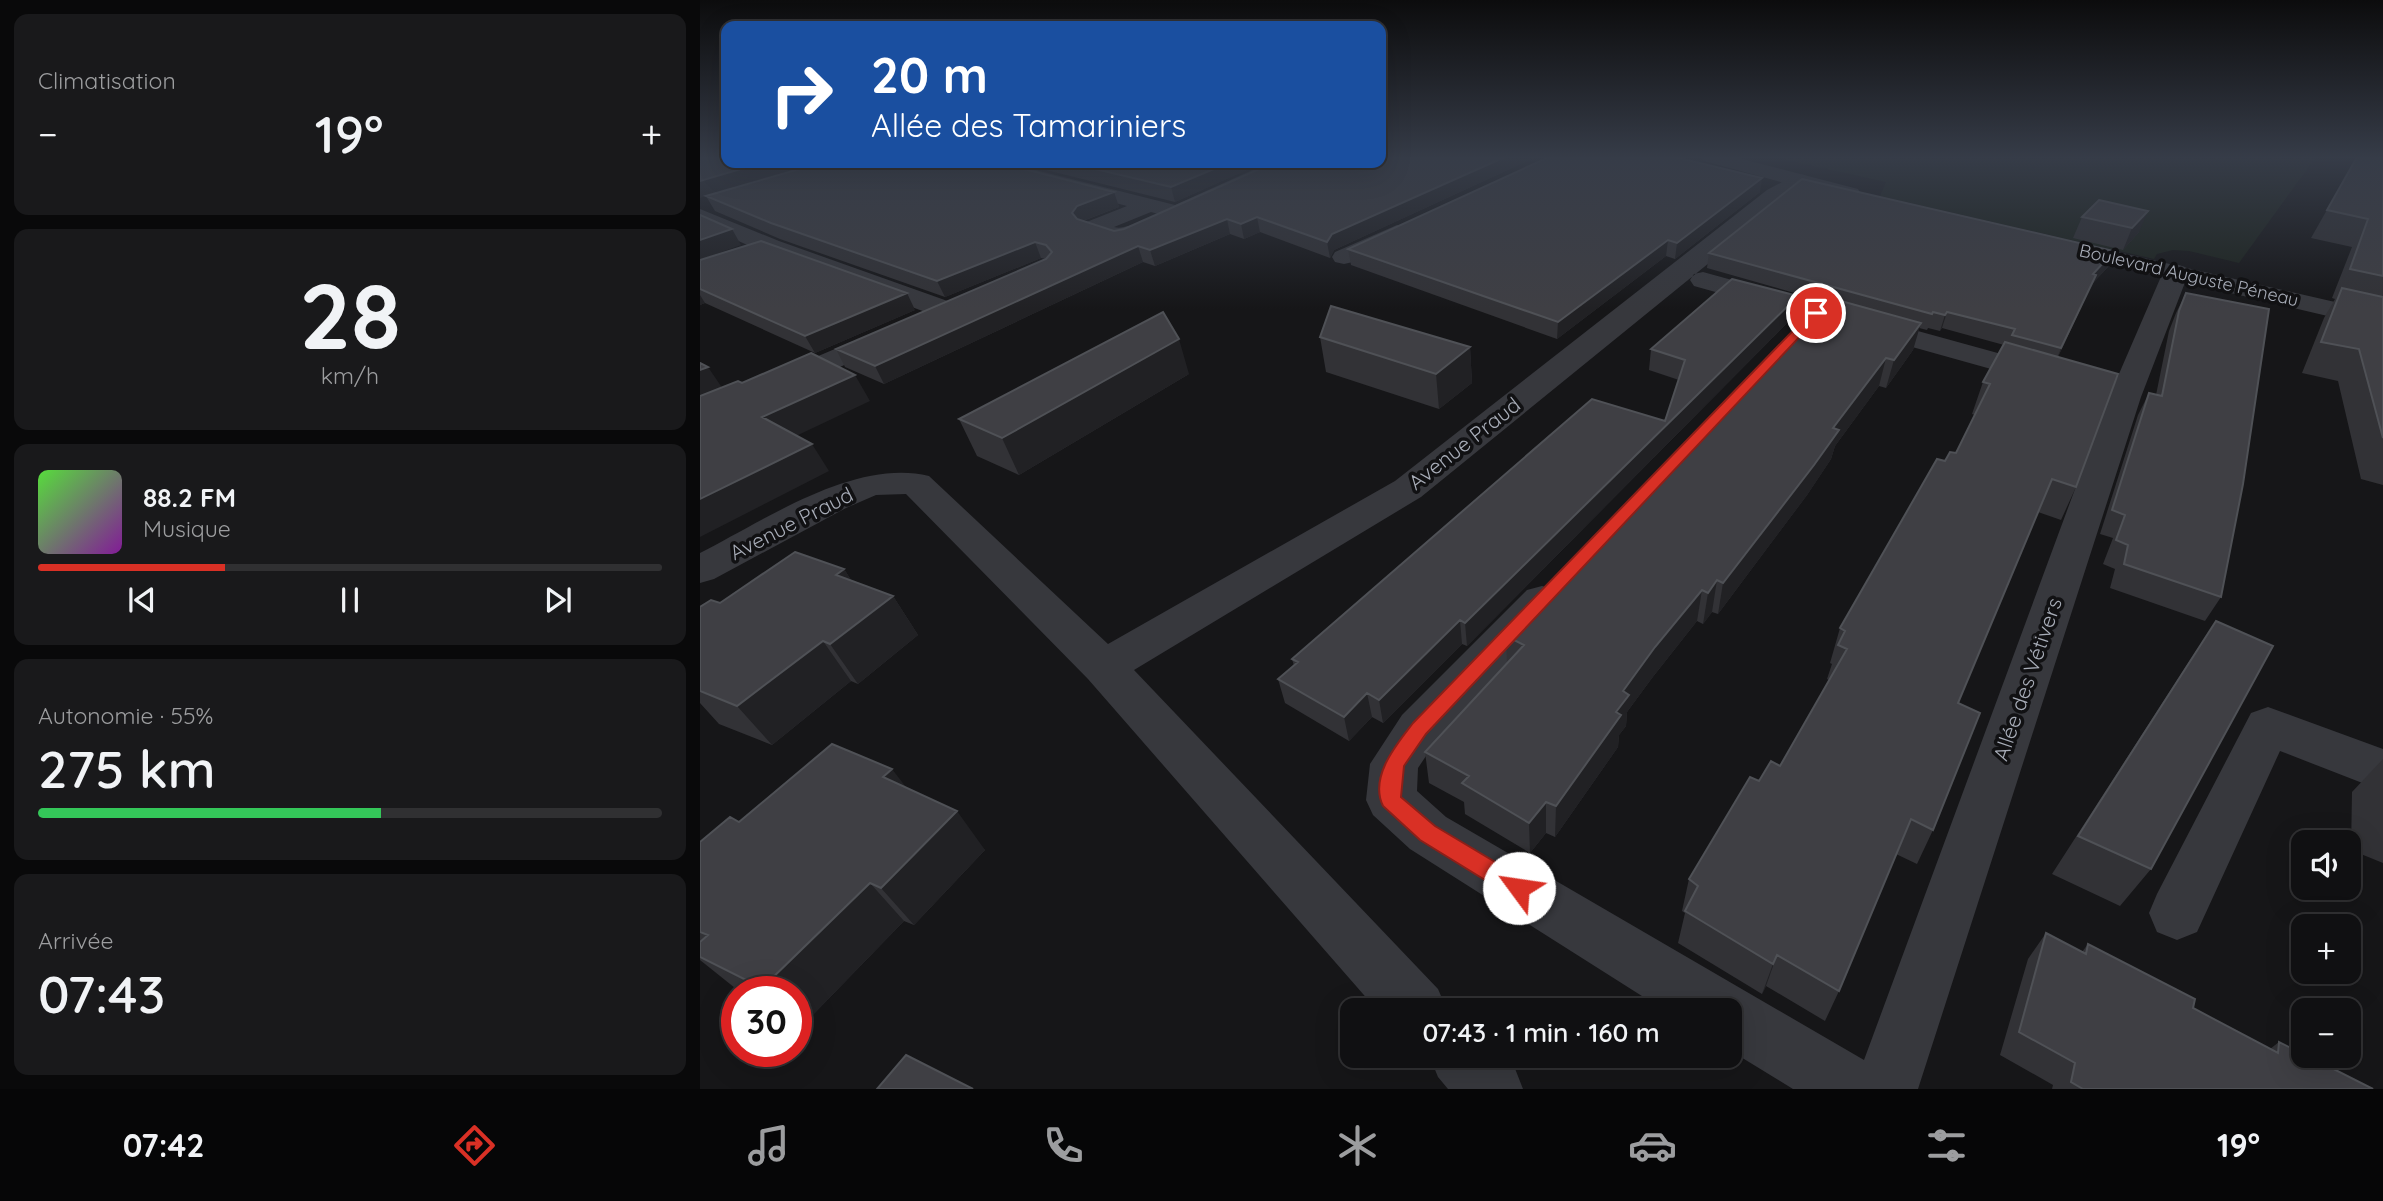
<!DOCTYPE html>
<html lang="fr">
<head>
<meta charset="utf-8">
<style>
	body { margin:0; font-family:Quicksand,sans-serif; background:#19191b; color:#f1f3f6; height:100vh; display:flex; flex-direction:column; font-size:26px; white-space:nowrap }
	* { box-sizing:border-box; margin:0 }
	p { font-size:23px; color:#9c9d9f }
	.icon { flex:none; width:38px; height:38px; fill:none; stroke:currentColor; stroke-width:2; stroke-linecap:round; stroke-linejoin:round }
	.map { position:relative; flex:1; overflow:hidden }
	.sheet { display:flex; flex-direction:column; gap:14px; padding:14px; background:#09090a; width:700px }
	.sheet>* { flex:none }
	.hud { position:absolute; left:21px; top:21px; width:665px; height:147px; border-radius:14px; box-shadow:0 7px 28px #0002,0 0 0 2px #303032; background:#1a4fa0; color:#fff; overflow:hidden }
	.buttons { position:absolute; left:1591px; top:830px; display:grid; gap:14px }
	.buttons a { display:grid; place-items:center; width:70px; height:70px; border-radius:14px; background:#101012; box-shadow:0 7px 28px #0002,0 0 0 2px #303032; font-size:35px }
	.speed { position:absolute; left:21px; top:976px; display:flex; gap:14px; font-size:35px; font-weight:700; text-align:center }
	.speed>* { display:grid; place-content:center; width:91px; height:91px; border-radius:50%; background:#101012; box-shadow:0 7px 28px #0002,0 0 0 2px #303032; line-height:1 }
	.speed .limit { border:10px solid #d22; background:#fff; color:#111 }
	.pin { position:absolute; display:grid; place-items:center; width:60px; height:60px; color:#fff; margin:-30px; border:4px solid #fff; border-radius:50%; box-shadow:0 2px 7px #0007 }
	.me { position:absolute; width:77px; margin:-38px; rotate:301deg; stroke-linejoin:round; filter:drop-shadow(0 0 5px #0008) }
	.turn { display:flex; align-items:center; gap:24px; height:147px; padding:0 35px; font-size:32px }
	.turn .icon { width:91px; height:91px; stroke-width:2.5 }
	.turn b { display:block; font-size:49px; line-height:60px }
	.big { font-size:52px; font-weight:600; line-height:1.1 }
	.sheet .widget { flex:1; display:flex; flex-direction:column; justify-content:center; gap:10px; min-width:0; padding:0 24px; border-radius:14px; background:#19191b }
	.sheet .dial { align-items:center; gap:0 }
	.dial b { font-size:91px; line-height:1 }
	.song { display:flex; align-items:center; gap:21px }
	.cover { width:84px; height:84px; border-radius:10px; background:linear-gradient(135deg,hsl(110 70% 55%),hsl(290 70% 35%)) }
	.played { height:7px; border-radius:4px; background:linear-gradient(90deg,#d93025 30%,#303032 30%) }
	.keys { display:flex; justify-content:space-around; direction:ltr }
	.heat { display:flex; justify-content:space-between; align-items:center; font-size:38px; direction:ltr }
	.charge { height:10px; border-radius:5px; background:linear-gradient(90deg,#34c759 55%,#303032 0) }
	.trip { position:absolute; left:640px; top:998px; width:402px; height:70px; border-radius:14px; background:#101012; box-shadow:0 7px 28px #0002,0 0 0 2px #303032; font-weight:600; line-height:70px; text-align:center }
	.tab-bar { display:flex; height:112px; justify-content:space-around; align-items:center; background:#060607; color:#9c9d9f }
	.tab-bar .icon { width:49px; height:49px }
	.tab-bar .current { color:#d93025 }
	.tab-bar b { font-size:32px; color:#f1f3f6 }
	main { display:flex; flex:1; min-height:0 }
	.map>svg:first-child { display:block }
	.green { fill:#1c231d }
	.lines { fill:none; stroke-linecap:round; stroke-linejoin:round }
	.minor { fill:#37383d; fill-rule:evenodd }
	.tertiary { fill:#37383d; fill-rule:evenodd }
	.wall { fill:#323236 }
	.shaded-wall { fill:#212124 }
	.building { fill:#3f3f44; stroke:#4f5156; stroke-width:2 }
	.route { fill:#d93025; stroke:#8d1f18; stroke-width:2 }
	.labels { text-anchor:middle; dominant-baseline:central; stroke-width:7; stroke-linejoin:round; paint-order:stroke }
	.far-street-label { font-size:18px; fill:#a8adb8; stroke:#111113 }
	.street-label { font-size:21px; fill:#a8adb8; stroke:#111113 }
</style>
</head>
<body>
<main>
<section class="sheet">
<div class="widget"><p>Climatisation</p>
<div class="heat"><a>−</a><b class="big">19°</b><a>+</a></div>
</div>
<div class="widget dial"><b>28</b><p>km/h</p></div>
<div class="widget">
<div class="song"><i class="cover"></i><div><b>88.2 FM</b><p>Musique</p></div></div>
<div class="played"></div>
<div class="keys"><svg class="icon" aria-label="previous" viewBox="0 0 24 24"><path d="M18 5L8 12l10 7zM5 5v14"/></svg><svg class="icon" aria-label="pause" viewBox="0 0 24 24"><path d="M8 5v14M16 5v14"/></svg><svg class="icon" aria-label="next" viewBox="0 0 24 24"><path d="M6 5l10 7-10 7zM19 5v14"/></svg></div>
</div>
<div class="widget"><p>Autonomie · 55%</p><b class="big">275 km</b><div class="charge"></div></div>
<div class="widget"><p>Arrivée</p><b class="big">07:43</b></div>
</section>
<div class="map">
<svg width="1683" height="1089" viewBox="0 0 1683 1089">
	<rect width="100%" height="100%" fill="#161618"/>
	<path class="green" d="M1072 157H1616L1539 263 1489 251 1473 250 1457 254 1454 259 1180 196 1186 182Z"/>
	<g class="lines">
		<path class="minor" d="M283 163H308L475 205 568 163H594L591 167 485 217 477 219 451 212 414 227C424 230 433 222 444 225L448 230C432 253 404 240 384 233L380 228 384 223 427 206 285 169Z
			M1097 174 1105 175 1108 180 1105 185 721 497 434 670 738 989 747 1010H677L388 679 206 494 176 495 146 508 14 579 0 583V553C65 520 155 458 229 476L408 644 695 481 1067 190Z
			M0 209 79 241 256 304 260 310 256 316 246 318 236 316 61 251 0 224Z
			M697 225 705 227 709 232 705 237 653 262 644 264 635 262 632 257 635 252Z
			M1476 264 1485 267 1489 272 1441 397 1218 1089H1093L1031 1051V1010H964L710 849 673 815 666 800 670 764 702 715 827 590 842 586 857 590 863 600 857 610 736 741 718 768 717 791 746 817 1164 1060 1409 397 1463 272 1467 267Z
			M1003 272 1356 369 1360 375 1356 381 1345 384 994 286 990 280 994 274Z
			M187 327 197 330 201 336 197 342 0 428V406Z
			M1568 707 1683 749V791L1580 751 1497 932 1477 940 1457 932 1449 913 1457 894 1551 713Z
			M729 1055H803L814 1066 823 1089H748L738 1077Z"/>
		<path class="tertiary" d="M1001 157H1034L1158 189 1161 194 1158 199 1150 201 1004 161Z
			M1361 239 1683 313V329L1352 251 1349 246 1352 241Z"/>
	</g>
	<path class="wall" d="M681 157H836L634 250 630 258 560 232 544 239 530 234 455 266 443 262 184 384 145 367 136 349 346 259 341 258 245 297 80 239 15 211 6 196 414 192 419 207 383 221 414 231Z
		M1657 157H1683V485L1661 479 1638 381 1602 373 1624 318 1635 299 1632 298 1652 247 1611 238Z
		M318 163H562L475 202Z
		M1060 192 975 259 966 256 857 339 651 265 648 249Z
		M1399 200 1439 232 1423 250 1373 238 1382 217Z
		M1009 253 1408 267 1392 284 1358 357 1376 487 1361 520 1338 512 1258 703 1233 830 1217 864 1196 854 1139 991 1125 1021 1066 986 1062 994 978 943 985 913 982 911 989 879 1059 781 1080 766 1129 680 1127 679 1132 664 1130 663 1140 628 1245 461 1256 453 1275 415 1272 414 1283 382 1304 345 1242 328 1240 331 1228 328 1227 330 1219 328 1213 350 1186 388 1179 386 1135 446 1131 459 1107 495 1018 614 1012 612 1003 624 997 621 952 678 927 712 926 726 919 735 918 747 855 837 846 833 830 853 765 814 764 802 729 783 725 752 807 663 806 636 1126 302 1007 268Z
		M0 260 215 310 115 353 5 303 0 305Z
		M1486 293 1521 597 1505 621 1410 588 1415 569 1403 564 1413 538 1400 534 1438 415 1449 393 1456 395 1469 331 1476 313Z
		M1098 296 1094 316 767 646 762 644 683 723 672 717 649 741 585 703 578 679 594 666 592 659 965 421 979 380 949 370 951 349Z
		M620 337 770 347 772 383 739 409 626 372Z
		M489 374 319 475 277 456 259 419Z
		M144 569 151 580 193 596 218 635 158 684 151 681 72 745 19 724 0 703V607L20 603Z
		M1516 621 1451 869 1420 906 1352 874 1490 660Z
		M1683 759V863L1651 850 1652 792Z
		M206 788 285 850 214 925 204 921 105 1023 96 1018V992H44L35 988 0 960V842L39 822Z
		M1346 933 1382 952 1388 944 1493 1008 1570 1049 1579 1042 1673 1089H1352L1353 1085 1300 1055 1328 959Z"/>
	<path class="shaded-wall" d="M805 157H836L634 250 630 258 627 242 632 234Z
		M61 163H115L0 198V181Z
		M528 163H562L475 202 471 187Z
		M1062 178 1060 192 975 259 977 243Z
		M414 192 419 207 382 221 377 228 372 213 377 206Z
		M1448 211 1439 232 1423 250 1432 228Z
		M557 217 560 232 544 239 541 224Z
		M527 219 530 234 455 266 450 250Z
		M32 229 41 245 0 260V240Z
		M968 240 966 256 857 339 858 322Z
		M335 242 341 258 245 297 237 281Z
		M438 246 443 262 184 384 175 366Z
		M1414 251 1408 267 1392 284 1354 365 1393 274Z
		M207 293 215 310 115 353 105 336Z
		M0 295 5 303 0 305Z
		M1098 296 1094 316 767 646 765 623Z
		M1247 312 1242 328 1240 331 1245 315Z
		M1221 323 1213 350 1186 388 1194 360Z
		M479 339 489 374 319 475 302 438Z
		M770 347 772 383 739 409 736 374Z
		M1186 358 1179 386 1135 446 1131 459 1107 495 1018 614 1023 583 1133 428Z
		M8 367 25 392 0 403V370Z
		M155 375 170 401 79 444 62 417Z
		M112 444 129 471 0 537V499Z
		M144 569 169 608 136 575Z
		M1017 580 1012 612 1003 624 1008 593Z
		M1002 590 997 621 952 678 927 712 926 726 919 735 918 747 855 837 856 806 916 712 923 691 955 647Z
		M193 596 218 635 158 684 130 644Z
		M760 620 762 644 683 723 679 700Z
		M123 641 151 681 72 745 37 706Z
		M667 693 672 717 649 741 644 717Z
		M192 769 222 808 183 777Z
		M846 802V833L830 853 829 823Z
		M257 811 285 850 214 925 181 888Z
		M170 883 204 921 105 1023 96 1016V992H68L62 988Z
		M1077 955 1066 986 1062 994 1073 964Z"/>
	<path class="building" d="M0 157H26V163H61L0 181Z
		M681 157H805L632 234 627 242 557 217 541 224 527 219 450 250 438 246 175 366 136 349 346 259 352 252 346 245 335 242 237 281 71 223 6 196 120 163H300L414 192 377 206 372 213 377 219 414 231 424 229 573 163H681Z
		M849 157H975L1062 178 977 243 968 240 858 322 648 249Z
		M1657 157H1683V276L1650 269 1668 219 1627 210Z
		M370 163H528L471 187Z
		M1102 179 1414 251 1393 274 1396 275 1361 348 1312 335 1315 329 1247 312 1245 315 1233 312 1232 314 1009 253Z
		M1399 200 1448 211 1432 228 1382 217Z
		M0 215 32 229 0 240Z
		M61 241 207 293 105 336 0 289V260Z
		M1032 279 1098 296 765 623 760 620 679 700 667 693 644 717 578 679 598 662 592 659 892 399 965 421 985 360 951 349Z
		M1642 288 1683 297V438L1659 349 1621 342Z
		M1486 293 1569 309 1543 484 1521 597 1424 564 1428 545 1416 540 1425 515 1412 510 1449 393 1462 396 1479 311Z
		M1130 298 1221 323 1194 360 1186 358 1133 428 1139 430 1114 465 1023 583 1017 580 1008 593 1002 590 955 647 923 691 929 695 916 712 921 715 856 806 846 802 829 823 762 783 769 776 725 752 824 645 806 636Z
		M631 306 770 347 736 374 620 337Z
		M463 312 479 339 302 438 259 419Z
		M1305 342 1418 374 1376 487 1352 479 1258 703 1280 713 1233 830 1211 819 1139 991 1077 955 1073 964 985 911 998 886 989 879 1050 777 1059 781 1071 761 1080 766 1147 649 1138 645 1145 631 1140 628 1237 459 1245 461 1250 452 1256 453 1290 384 1283 382Z
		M111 353 155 375 62 417 112 444 0 499V396L38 381 42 383Z
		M0 363 8 367 0 370Z
		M95 552 144 569 136 575 193 596 130 644 123 641 37 706 0 691V607L11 600 20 603Z
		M1516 621 1573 646 1451 869 1378 836Z
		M132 744 192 769 183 777 257 811 181 888 170 883 62 988 0 957V942L8 935 0 932V842L30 817 39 822Z
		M1346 933 1386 954 1388 944 1495 999 1493 1008 1578 1053 1579 1042 1603 1054V1055H1606L1673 1089H1383L1371 1082 1375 1063 1319 1032Z
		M206 1055 273 1089H177Z"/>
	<linearGradient id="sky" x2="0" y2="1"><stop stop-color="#0c0c0d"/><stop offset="0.51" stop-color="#363c48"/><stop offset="1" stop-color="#363c48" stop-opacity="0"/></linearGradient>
	<rect width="1683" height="309" fill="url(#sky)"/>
	<path class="route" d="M1112 311 1122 313 726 734 704 766 701 797 735 826 827 881 830 888 827 896 819 899 811 896 720 840 683 806C669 777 696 745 713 723Z"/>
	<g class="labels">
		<g class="far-street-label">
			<text transform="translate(1489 275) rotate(13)">Boulevard Auguste Péneau</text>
		</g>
		<g class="street-label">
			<text transform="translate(764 443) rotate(-38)">Avenue Praud</text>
			<text transform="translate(91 523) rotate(-27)">Avenue Praud</text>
			<text transform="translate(1327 679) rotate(-71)">Allée des Vétivers</text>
		</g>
	</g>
</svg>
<div class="buttons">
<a><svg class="icon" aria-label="sound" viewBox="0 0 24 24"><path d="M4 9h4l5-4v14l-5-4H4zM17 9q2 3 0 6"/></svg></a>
<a>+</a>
<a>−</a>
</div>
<div class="speed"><div class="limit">30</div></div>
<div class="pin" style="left:1116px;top:313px;background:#d93025"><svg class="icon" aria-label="arrive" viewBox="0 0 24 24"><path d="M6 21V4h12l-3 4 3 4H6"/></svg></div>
<svg class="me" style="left:819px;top:888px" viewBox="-20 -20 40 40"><circle r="19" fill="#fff"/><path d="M0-13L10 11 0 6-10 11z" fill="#d93025"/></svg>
<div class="trip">07:43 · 1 min · 160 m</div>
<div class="hud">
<div class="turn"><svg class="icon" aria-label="right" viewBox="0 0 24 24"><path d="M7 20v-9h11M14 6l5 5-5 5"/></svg><div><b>20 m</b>Allée des Tamariniers</div></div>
</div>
</div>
</main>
<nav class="tab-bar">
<b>07:42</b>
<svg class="icon current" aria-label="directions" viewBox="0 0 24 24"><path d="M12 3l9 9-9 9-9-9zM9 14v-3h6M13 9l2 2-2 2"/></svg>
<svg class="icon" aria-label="music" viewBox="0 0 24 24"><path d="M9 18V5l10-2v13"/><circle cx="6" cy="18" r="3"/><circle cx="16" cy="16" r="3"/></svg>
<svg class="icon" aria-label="phone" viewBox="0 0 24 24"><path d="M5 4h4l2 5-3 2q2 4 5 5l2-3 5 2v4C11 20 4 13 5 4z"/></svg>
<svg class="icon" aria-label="climate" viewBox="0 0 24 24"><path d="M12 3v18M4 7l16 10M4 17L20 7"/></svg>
<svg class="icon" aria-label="car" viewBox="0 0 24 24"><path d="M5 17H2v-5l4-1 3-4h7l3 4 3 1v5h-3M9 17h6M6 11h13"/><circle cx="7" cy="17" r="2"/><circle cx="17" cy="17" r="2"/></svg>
<svg class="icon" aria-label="filters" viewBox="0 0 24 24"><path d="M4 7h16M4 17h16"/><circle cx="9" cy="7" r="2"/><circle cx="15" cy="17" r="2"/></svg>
<b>19°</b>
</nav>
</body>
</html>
